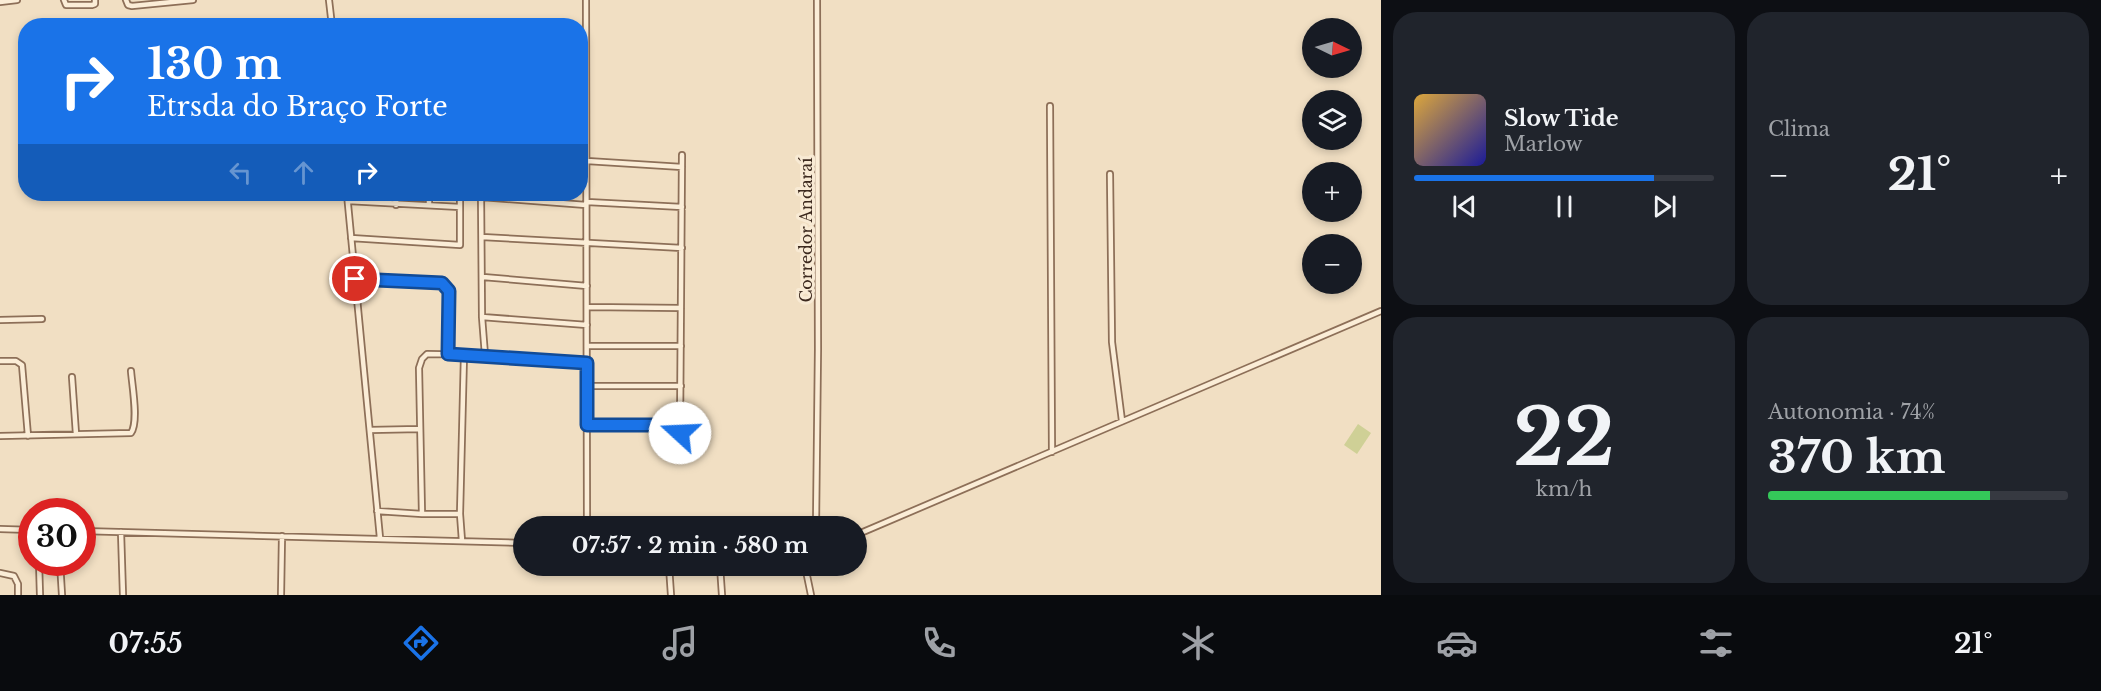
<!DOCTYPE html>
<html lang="pt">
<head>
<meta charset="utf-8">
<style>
	body { margin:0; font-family:"Libre Baskerville",serif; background:#20242c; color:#f1f3f6; height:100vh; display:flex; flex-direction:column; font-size:22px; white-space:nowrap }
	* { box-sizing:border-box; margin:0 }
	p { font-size:20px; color:#9ea1a6 }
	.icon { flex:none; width:33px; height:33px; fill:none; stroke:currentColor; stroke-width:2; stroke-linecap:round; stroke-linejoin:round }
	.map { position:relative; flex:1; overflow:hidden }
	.drawer { display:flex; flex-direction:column; gap:12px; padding:12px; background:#0d0f14; width:720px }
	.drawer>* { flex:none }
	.guide { position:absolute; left:18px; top:18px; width:570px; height:183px; border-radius:24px; box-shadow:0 3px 9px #0003; background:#1a73e8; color:#fff; overflow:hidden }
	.needle { width:39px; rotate:95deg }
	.tools { position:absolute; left:1302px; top:18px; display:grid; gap:12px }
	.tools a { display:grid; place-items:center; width:60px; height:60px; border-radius:50%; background:#171b24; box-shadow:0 3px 9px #0003; font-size:30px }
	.speed { position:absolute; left:18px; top:498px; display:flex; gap:12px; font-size:30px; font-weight:700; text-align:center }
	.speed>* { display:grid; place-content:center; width:78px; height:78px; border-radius:50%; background:#171b24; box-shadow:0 3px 9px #0003; line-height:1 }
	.speed .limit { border:9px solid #d22; background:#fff; color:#111 }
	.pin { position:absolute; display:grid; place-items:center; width:51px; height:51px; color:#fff; margin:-26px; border:3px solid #fff; border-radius:50%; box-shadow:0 2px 6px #0007 }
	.me { position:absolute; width:66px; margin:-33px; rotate:290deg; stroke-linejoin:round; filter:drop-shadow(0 0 4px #0008) }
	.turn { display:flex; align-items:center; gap:21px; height:126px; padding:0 30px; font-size:27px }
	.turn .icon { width:78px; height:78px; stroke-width:2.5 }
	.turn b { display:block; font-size:42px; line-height:51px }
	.lanes { display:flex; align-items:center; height:57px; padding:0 30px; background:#0003; justify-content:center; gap:30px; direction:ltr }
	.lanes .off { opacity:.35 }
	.big { font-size:45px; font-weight:700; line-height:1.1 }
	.drawer .widget { flex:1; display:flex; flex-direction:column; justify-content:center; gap:9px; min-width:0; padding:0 21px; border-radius:24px; background:#20242c }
	.drawer .dial { align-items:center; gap:0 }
	.dial b { font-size:78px; line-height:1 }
	.song { display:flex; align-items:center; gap:18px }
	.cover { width:72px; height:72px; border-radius:9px; background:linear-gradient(135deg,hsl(40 70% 55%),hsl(240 70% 35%)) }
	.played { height:6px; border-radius:3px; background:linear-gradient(90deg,#1a73e8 80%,#363941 80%) }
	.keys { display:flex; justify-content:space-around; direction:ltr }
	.heat { display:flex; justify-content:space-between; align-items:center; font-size:33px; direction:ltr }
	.charge { height:9px; border-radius:4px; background:linear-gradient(90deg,#34c759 74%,#363941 0) }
	.drawer .tiles { flex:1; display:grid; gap:12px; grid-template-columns:repeat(2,1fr) }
	.trip { position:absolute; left:513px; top:516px; width:354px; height:60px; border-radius:30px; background:#171b24; box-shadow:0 3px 9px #0003; font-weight:700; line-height:60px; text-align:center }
	.menu { display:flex; height:96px; justify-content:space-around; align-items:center; background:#090b0e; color:#9ea1a6 }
	.menu .icon { width:42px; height:42px }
	.menu .selected { color:#1a73e8 }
	.menu b { font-size:27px; color:#f1f3f6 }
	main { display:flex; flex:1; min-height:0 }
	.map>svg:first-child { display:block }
	.green { fill:#cfd096 }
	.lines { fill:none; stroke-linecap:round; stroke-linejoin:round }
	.minor-casing { stroke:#8d6f58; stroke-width:8 }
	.minor { stroke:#fbedd7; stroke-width:4.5 }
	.route-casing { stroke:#114b97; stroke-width:15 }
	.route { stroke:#1a73e8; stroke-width:10 }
	.labels { text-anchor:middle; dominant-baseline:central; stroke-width:6; stroke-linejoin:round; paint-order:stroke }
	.street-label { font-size:16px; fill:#3c291e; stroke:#f8ead4 }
</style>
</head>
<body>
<main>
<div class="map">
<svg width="1381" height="595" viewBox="0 0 1381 595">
	<rect width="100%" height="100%" fill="#f1dfc3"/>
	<path class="green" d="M1358 424 1371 433 1357 454 1344 445Z"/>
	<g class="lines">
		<g class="minor-casing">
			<path id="minor" d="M64 0 66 5H92L95 4V0
				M126 0 128 5 132 6 193 0
				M329 0 332 26
				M586 0 587 526
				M0 2 17 0
				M1050 106 1052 452
				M587 161 682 167
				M1110 174 1112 342 1122 421
				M347 194 380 538
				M481 194 482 317 485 355 587 363
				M481 197 586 205
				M348 201 460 207
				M587 202 682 207
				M396 205V194
				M429 205V194
				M482 237 682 248
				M351 238 460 245V194
				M483 277 587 286
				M355 279 442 283 449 290 448 354
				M587 307 681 308
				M482 317 587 325
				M0 320 42 319
				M587 346H681
				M0 361H16L22 365 28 436
				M72 377 76 434
				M587 386H681
				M587 425H680
				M370 430 420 429
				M680 433 682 155
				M0 436 131 433C139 422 132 385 131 371
				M377 511 422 514H460
				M422 514 419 368 422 359 427 354 485 355
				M816 526 818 349 817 0
				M0 529 32 530
				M82 531 524 543
				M121 532 123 595
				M856 535 1381 311
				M462 541 460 514 464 355
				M39 562 40 595
				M60 562 62 595
				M669 566 671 595
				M720 566 722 595
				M805 566 811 595
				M0 573 14 576 18 584V595
				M281 595 282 536"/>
		</g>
		<use href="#minor" class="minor"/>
	</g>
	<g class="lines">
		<g class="route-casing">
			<path id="route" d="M355 279 442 283 449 291 448 354 587 363V425H680V433"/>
		</g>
		<use href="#route" class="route"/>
	</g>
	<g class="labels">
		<g class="street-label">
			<text transform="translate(806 230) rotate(-90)">Corredor Andaraí</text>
		</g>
	</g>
</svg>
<div class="tools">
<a><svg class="needle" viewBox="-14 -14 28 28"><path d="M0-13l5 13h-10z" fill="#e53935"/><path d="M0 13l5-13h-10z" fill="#9ea1a6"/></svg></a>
<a><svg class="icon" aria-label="layers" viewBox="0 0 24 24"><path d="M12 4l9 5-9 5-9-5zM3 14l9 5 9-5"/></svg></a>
<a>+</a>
<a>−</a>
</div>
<div class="speed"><div class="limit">30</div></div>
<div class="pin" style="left:355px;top:279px;background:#d93025"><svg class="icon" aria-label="arrive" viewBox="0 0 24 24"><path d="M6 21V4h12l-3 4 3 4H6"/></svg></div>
<svg class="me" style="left:680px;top:433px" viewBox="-20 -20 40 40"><circle r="19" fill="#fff"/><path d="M0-13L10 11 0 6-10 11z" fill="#1a73e8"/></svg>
<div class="trip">07:57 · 2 min · 580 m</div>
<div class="guide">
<div class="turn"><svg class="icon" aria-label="right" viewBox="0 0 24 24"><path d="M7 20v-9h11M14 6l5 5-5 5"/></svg><div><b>130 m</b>Etrsda do Braço Forte</div></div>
<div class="lanes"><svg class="icon off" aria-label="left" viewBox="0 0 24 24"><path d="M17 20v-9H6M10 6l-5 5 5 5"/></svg><svg class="icon off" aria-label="ahead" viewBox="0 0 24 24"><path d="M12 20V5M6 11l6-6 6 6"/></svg><svg class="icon" aria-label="right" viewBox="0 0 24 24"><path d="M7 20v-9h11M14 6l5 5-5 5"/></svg></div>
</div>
</div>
<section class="drawer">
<div class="tiles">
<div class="widget">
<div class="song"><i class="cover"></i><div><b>Slow Tide</b><p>Marlow</p></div></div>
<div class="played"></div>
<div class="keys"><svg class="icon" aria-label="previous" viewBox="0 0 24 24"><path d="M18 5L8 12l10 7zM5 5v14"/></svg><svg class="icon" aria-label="pause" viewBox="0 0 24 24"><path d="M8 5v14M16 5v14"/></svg><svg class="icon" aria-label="next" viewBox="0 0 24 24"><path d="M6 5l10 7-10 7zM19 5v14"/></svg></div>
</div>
<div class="widget"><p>Clima</p>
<div class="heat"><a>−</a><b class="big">21°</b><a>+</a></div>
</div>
<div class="widget dial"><b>22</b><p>km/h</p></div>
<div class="widget"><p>Autonomia · 74%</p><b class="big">370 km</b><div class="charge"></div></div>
</div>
</section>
</main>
<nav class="menu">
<b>07:55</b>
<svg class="icon selected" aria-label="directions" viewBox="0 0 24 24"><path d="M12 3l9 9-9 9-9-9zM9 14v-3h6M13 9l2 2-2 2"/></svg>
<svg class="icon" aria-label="music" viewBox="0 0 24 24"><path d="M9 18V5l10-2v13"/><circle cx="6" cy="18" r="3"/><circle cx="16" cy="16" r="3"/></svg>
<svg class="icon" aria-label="phone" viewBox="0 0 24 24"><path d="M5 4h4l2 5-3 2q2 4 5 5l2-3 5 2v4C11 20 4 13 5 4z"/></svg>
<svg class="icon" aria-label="climate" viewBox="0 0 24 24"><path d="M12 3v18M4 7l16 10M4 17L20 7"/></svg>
<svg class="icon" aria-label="car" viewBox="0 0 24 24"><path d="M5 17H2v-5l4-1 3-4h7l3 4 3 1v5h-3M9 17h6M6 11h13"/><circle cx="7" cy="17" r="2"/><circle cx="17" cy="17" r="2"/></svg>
<svg class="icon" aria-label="filters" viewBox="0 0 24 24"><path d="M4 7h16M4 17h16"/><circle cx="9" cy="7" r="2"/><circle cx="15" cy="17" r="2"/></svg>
<b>21°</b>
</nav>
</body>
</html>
